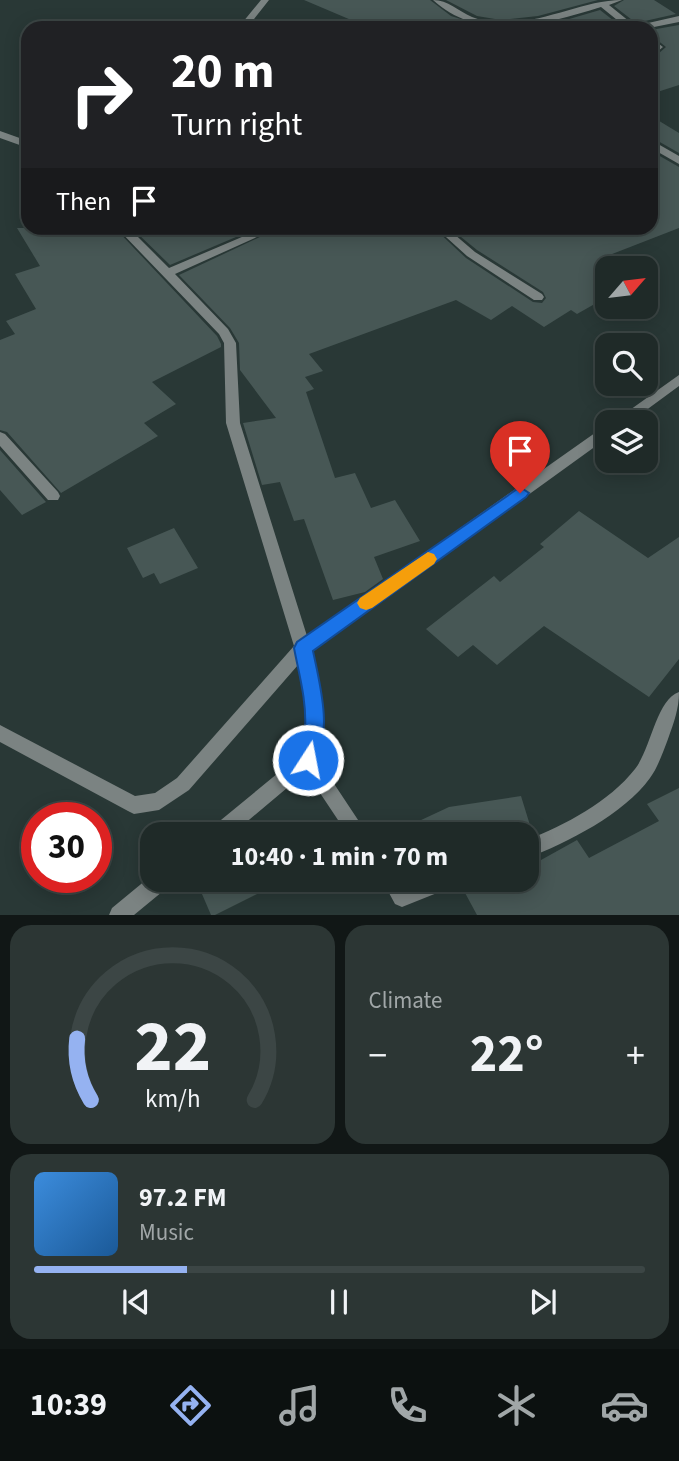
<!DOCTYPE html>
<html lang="en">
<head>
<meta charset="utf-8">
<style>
	body { margin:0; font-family:"Source Sans 3",sans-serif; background:#2c3634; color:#f1f3f6; height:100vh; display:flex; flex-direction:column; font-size:26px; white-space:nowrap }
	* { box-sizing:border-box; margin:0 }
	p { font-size:23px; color:#a1a7a8 }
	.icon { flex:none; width:38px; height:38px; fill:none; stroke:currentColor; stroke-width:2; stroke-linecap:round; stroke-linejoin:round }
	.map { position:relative; height:915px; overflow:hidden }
	.details { display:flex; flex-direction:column; gap:10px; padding:10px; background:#111716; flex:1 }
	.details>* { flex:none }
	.hud { position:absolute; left:21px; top:21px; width:637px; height:214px; border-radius:21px; box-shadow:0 4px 18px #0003,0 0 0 2px #3c4645; background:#202124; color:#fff; overflow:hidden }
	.needle { width:46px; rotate:62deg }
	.buttons { position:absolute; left:595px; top:256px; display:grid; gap:14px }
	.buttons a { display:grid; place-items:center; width:63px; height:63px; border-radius:14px; background:#1f2a28; box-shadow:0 4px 18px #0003,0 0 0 2px #3c4645; font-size:35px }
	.speed { position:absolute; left:21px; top:802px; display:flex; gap:14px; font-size:35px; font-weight:700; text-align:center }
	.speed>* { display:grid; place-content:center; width:91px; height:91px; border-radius:50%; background:#1f2a28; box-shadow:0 4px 18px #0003,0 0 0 2px #3c4645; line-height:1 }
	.speed .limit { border:10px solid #d22; background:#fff; color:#111 }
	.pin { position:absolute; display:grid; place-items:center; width:60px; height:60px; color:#fff; margin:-72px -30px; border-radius:50% 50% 50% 0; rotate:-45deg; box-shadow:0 0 7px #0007 }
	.pin .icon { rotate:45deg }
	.me { position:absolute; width:77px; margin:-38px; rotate:11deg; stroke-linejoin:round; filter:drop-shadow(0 0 5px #0008) }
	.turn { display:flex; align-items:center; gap:24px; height:147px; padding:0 35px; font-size:32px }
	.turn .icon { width:91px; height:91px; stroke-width:2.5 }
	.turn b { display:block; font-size:49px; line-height:60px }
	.then { display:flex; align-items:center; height:66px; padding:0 35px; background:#0003; gap:14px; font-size:26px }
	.big { font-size:52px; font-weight:700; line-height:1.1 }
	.details .card { flex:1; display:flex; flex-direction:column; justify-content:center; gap:10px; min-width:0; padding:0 24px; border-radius:21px; background:#2c3634 }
	.details .dial { align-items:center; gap:0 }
	.dial svg { height:182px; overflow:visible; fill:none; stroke:#3c4645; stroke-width:7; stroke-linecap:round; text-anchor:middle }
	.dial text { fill:#f1f3f6; stroke:none }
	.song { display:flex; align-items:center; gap:21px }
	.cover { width:84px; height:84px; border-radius:10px; background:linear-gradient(135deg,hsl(210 70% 55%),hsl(210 70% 35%)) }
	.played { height:7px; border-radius:4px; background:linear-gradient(90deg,#95b2f1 25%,#3c4645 25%) }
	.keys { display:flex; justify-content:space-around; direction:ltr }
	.heat { display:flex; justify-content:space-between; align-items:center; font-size:38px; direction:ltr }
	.details .tiles { flex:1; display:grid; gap:10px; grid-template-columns:1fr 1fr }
	.card:last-child { grid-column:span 2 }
	.trip { position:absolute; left:140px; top:822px; width:399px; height:70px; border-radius:21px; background:#1f2a28; box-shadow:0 4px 18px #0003,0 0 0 2px #3c4645; font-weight:700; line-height:70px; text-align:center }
	.menu { display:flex; height:112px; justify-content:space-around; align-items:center; background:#0c1110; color:#a1a7a8 }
	.menu .icon { width:49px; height:49px }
	.menu .active { color:#95b2f1 }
	.menu b { font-size:32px; color:#f1f3f6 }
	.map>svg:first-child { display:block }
	.building { fill:#475755 }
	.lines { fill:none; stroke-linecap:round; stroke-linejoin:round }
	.minor { fill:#7b8382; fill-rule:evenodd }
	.route { fill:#1a73e8; stroke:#114b97; stroke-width:2 }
	.slow { fill:#f59e0b }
</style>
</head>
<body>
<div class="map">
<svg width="679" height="915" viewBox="0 0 679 915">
	<rect width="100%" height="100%" fill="#293836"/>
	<path class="building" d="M304 0H430L451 16 489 28H370Z
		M446 0H598L538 16 501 20 477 16Z
		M624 0H654L676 14 636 23 614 6Z
		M600 10 623 28H523L559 22Z
		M679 25V85L651 94V60L666 47 651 35V30Z
		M651 116 679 133V153L651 137Z
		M651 151 679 167V228L607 256V297L577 314 571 310 544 327 512 306 491 320 456 300 309 354 323 371 305 377 314 389 306 392 335 478 355 473 371 508 395 500 420 541 374 557 383 579 365 592 333 600 304 519 294 521 280 482 262 485 243 423 276 418 240 370 239 343 230 328 179 275 279 228H434L466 258 533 302 542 303 546 298 543 292 477 250 450 228H651Z
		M17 228H115L217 336 221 344V347L152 382 176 404 144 423 158 436 61 493 7 432 0 430V340L15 334 6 321 36 309 15 274 40 266Z
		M132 228H257L170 265Z
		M0 450 46 502 22 515 0 490Z
		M579 511 648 558 679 537V659L649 697 544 626 497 665 473 645 458 657 426 629 494 576 500 582 544 547 540 544Z
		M174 528 198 568 160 584 154 573 143 578 127 548Z
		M679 788V915H477L464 891 486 880H527V860L539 856 541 860 577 840 589 858 659 821 647 804Z
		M521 796 533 835H389L449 807Z
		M196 880H285L215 915H211Z"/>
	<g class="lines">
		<path class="minor" d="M261 0H269L247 28H238Z
			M433 0C448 0 458 11 472 17 484 22 498 23 510 22 549 21 585 0 622 0L609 5 635 26 679 16V22L649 28H627L601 7C546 24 481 44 433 0Z
			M651 38 663 47 651 57Z
			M0 131 28 141V148L0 138Z
			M651 140 679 156V164L651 148Z
			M117 228H129L169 268 263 228H277L175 274 228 329 236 343 240 423 307 636 602 428 607 426V438L312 651 321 694 324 730 317 758 368 835H348L306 772 231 835H208L210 829 300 755 306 730 305 694 298 665 189 790 159 810 134 814 128 811 0 742V725L135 796 155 793 177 778 294 646 226 423 224 343 219 334Z
			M436 228H447L475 252 542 294 544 297 542 300H534L467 256Z
			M679 375V386L630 422H613Z
			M0 432 5 434 58 492 60 496 58 500H48L0 446Z
			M679 692C679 709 674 722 668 739 663 752 658 767 650 778 624 814 567 843 527 858V840C565 825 609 802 635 769 651 749 656 700 679 692Z
			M152 875V880H170L168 887 134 915H109L112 908Z
			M382 880H402L406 886 420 880H454L452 887 402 907 395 904Z"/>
	</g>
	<path class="route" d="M520 487 529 493 526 497 313 651C321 689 332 729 315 767L308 769 301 767C295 754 304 742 305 730 307 702 299 674 294 648L297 642Z"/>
	<path class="slow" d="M428 552 434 554 437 559 434 564 372 608 366 610 360 608 357 603 360 598Z"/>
</svg>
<div class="buttons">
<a><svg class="needle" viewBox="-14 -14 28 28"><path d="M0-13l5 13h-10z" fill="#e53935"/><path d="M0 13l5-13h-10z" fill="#a1a7a8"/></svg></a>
<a><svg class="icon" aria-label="search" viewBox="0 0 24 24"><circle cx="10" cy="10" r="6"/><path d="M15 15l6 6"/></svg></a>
<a><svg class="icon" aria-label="layers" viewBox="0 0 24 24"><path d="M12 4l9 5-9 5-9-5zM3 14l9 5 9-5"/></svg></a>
</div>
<div class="speed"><div class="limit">30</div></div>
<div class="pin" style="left:520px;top:493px;background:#d93025"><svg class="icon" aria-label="arrive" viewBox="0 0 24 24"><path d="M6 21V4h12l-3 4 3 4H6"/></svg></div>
<svg class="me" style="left:308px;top:760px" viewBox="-20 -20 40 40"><circle r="17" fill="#1a73e8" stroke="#fff" stroke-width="3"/><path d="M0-11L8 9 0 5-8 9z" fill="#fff"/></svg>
<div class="trip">10:40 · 1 min · 70 m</div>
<div class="hud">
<div class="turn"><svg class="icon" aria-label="right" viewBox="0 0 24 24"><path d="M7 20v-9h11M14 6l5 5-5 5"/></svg><div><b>20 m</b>Turn right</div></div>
<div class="then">Then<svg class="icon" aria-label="arrive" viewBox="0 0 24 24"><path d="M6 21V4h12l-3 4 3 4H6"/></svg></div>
</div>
</div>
<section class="details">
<div class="tiles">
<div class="card dial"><svg viewBox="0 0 100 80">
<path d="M14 69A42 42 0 1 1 86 69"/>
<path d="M14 69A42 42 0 0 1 8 42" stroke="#95b2f1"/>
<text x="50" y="56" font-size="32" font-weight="700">22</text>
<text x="50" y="72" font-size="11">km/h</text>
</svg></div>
<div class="card"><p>Climate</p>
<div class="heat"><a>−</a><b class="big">22°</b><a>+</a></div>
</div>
<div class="card">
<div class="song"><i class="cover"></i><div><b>97.2 FM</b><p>Music</p></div></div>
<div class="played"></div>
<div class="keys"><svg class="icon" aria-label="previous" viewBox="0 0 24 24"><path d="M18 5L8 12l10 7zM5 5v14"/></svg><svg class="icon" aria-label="pause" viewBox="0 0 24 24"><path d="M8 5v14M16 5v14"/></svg><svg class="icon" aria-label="next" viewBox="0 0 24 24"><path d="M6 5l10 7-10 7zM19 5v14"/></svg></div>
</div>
</div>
</section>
<nav class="menu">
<b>10:39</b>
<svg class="icon active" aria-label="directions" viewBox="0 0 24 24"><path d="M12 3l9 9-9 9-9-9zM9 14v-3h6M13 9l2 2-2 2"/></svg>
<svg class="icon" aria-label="music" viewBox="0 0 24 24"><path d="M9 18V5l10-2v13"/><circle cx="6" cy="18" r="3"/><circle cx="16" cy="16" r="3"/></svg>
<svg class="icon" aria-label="phone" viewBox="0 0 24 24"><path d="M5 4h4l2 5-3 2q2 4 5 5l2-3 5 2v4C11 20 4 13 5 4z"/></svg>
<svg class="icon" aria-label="climate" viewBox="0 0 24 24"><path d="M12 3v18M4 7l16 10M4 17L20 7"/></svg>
<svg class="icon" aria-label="car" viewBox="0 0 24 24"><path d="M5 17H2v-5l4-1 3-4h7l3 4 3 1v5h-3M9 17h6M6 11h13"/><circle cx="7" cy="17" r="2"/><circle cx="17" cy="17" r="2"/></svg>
</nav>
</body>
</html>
